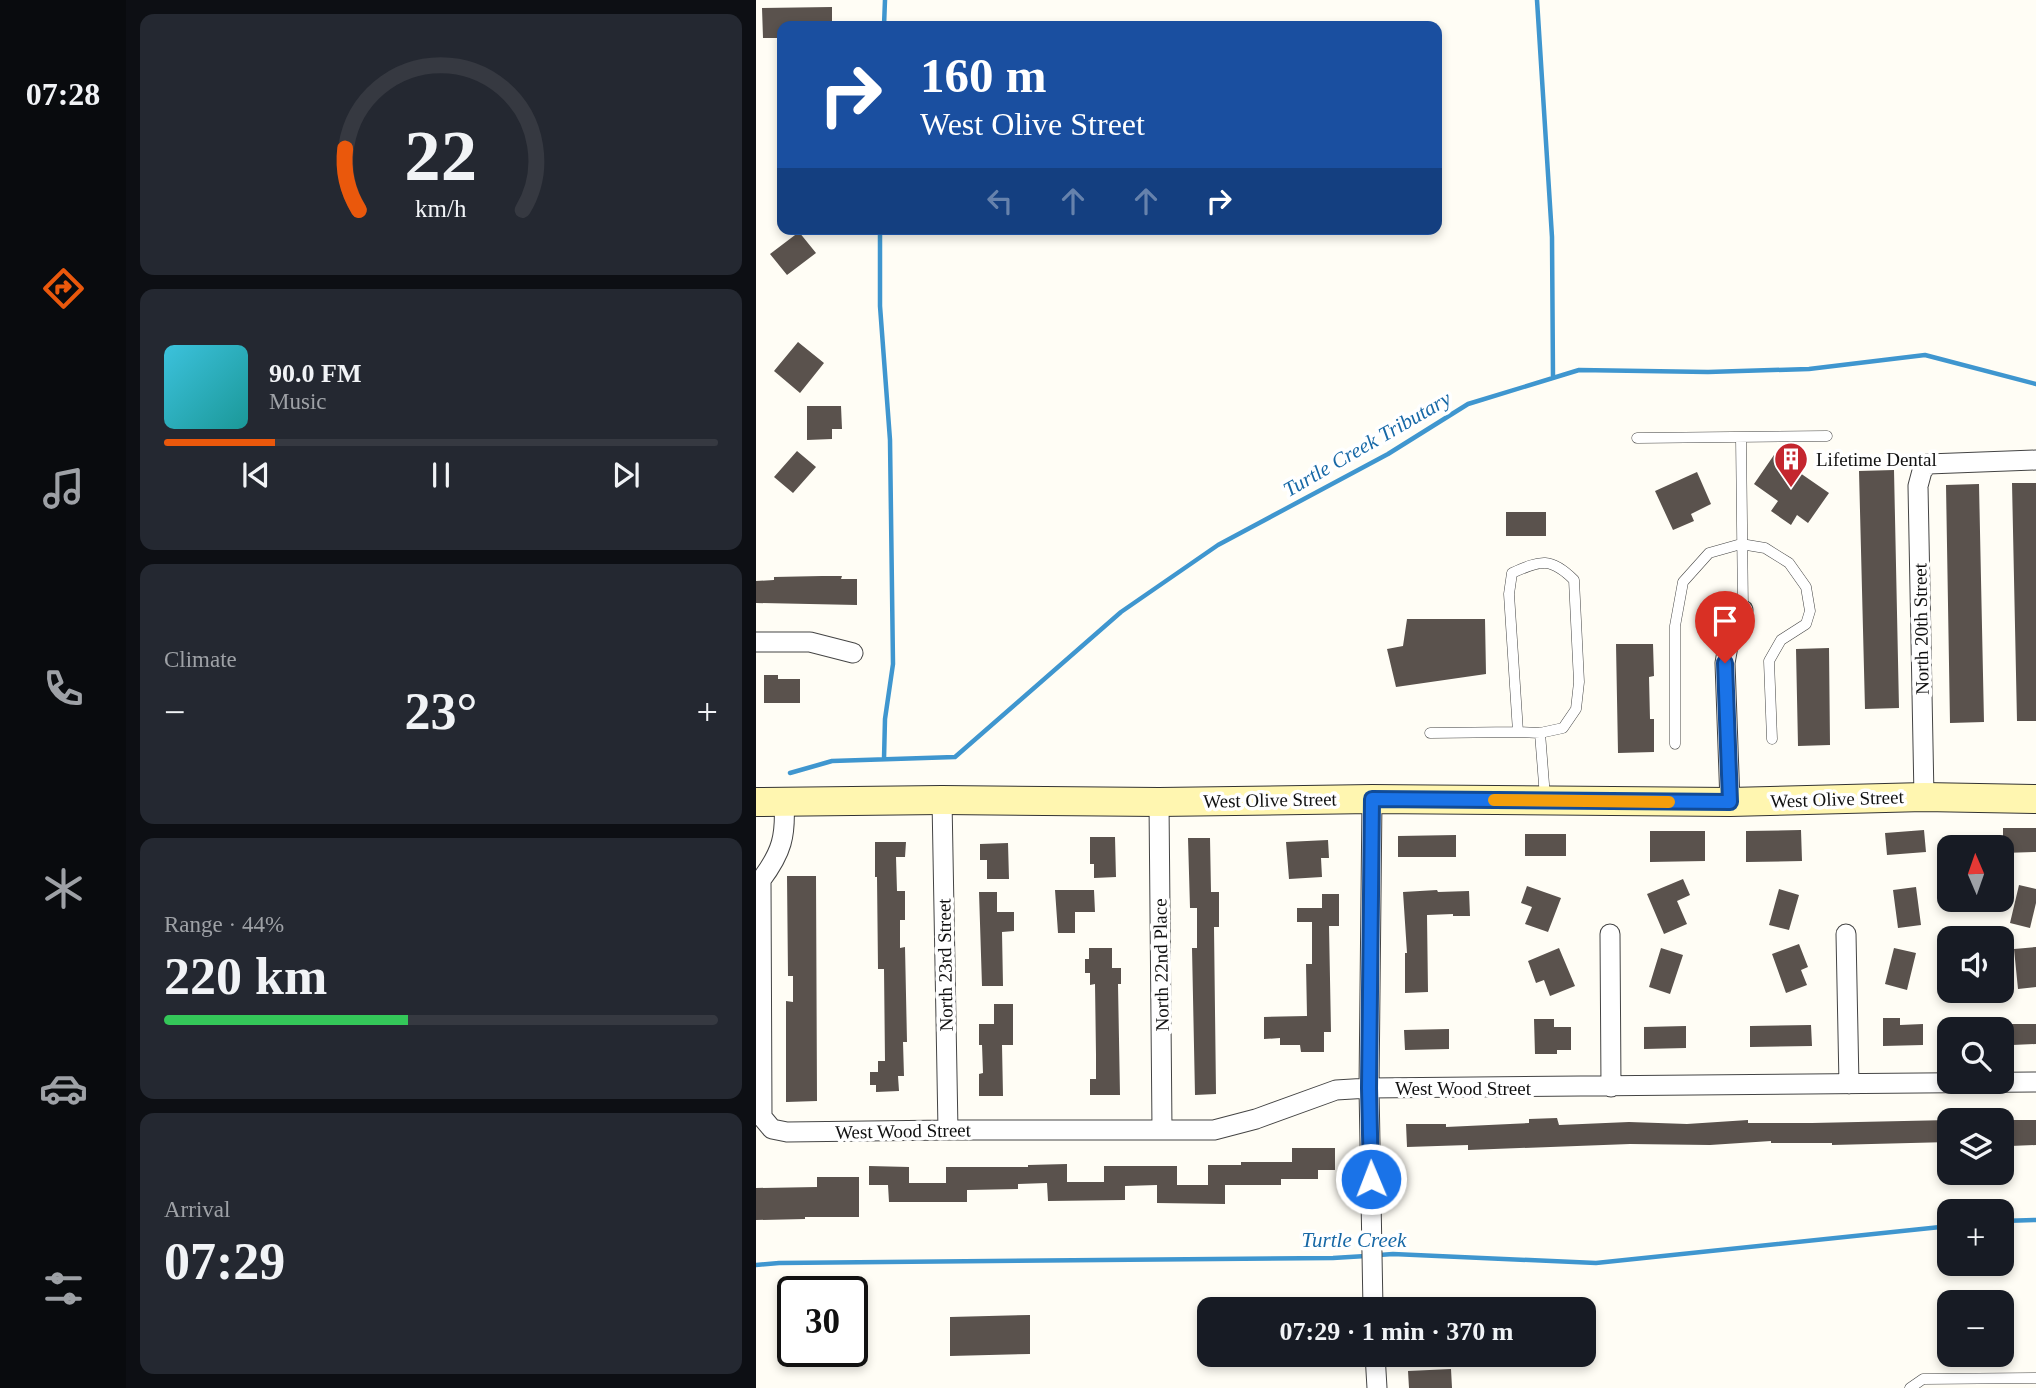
<!DOCTYPE html>
<html lang="en">
<head>
<meta charset="utf-8">
<style>
	body { margin:0; font-family:"Times New Roman",serif; background:#242831; color:#f1f3f6; height:100vh; display:flex; flex-direction:column; font-size:26px; white-space:nowrap }
	* { box-sizing:border-box; margin:0 }
	p { font-size:23px; color:#9ea1a6 }
	.icon { flex:none; width:38px; height:38px; fill:none; stroke:currentColor; stroke-width:2; stroke-linecap:round; stroke-linejoin:round }
	.map { position:relative; flex:1; overflow:hidden }
	.side { display:flex; flex-direction:column; gap:14px; padding:14px; background:#0d0f14; width:630px }
	.side>* { flex:none }
	.guide { position:absolute; left:21px; top:21px; width:665px; height:214px; border-radius:14px; box-shadow:0 4px 10px #0003; background:#1a4fa0; color:#fff; overflow:hidden }
	.needle { width:46px; rotate:358deg }
	.fabs { position:absolute; left:1181px; top:835px; display:grid; gap:14px }
	.fabs a { display:grid; place-items:center; width:77px; height:77px; border-radius:14px; background:#171b24; box-shadow:0 4px 10px #0003; font-size:35px }
	.speed { position:absolute; left:21px; top:1276px; display:flex; gap:14px; font-size:35px; font-weight:700; text-align:center }
	.speed>* { display:grid; place-content:center; width:91px; height:91px; border-radius:50%; background:#171b24; box-shadow:0 4px 10px #0003; line-height:1 }
	.speed .limit { border:4px solid #111; border-radius:10px; background:#fff; color:#111 }
	.pin { position:absolute; display:grid; place-items:center; width:60px; height:60px; color:#fff; margin:-72px -30px; border-radius:50% 50% 50% 0; rotate:-45deg; box-shadow:0 0 7px #0007 }
	.pin .icon { rotate:45deg }
	.me { position:absolute; width:77px; margin:-38px; rotate:359deg; stroke-linejoin:round; filter:drop-shadow(0 0 5px #0008) }
	.turn { display:flex; align-items:center; gap:24px; height:147px; padding:0 28px; font-size:32px }
	.turn .icon { width:91px; height:91px; stroke-width:2.5 }
	.turn b { display:block; font-size:49px; line-height:60px }
	.lanes { display:flex; align-items:center; height:66px; padding:0 28px; background:#0003; justify-content:center; gap:35px; direction:ltr }
	.lanes .off { opacity:.35 }
	.big { font-size:52px; font-weight:800; line-height:1.1 }
	.side .card { flex:1; display:flex; flex-direction:column; justify-content:center; gap:10px; min-width:0; padding:0 24px; border-radius:14px; background:#242831 }
	.side .dial { align-items:center; gap:0 }
	.dial svg { height:182px; overflow:visible; fill:none; stroke:#363941; stroke-width:7; stroke-linecap:round; text-anchor:middle }
	.dial text { fill:#f1f3f6; stroke:none }
	.song { display:flex; align-items:center; gap:21px }
	.cover { width:84px; height:84px; border-radius:10px; background:linear-gradient(135deg,hsl(190 70% 55%),hsl(180 70% 35%)) }
	.played { height:7px; border-radius:4px; background:linear-gradient(90deg,#ea580c 20%,#363941 20%) }
	.keys { display:flex; justify-content:space-around; direction:ltr }
	.heat { display:flex; justify-content:space-between; align-items:center; font-size:38px; direction:ltr }
	.charge { height:10px; border-radius:5px; background:linear-gradient(90deg,#34c759 44%,#363941 0) }
	.trip { position:absolute; left:441px; top:1297px; width:399px; height:70px; border-radius:14px; background:#171b24; box-shadow:0 4px 10px #0003; font-weight:800; line-height:70px; text-align:center }
	main { display:flex; flex:1; min-height:0 }
	.dock { display:flex; flex-direction:column; width:126px; justify-content:space-around; align-items:center; background:#090b0e; color:#9ea1a6 }
	.dock .icon { width:49px; height:49px }
	.dock .selected { color:#ea580c }
	.dock b { font-size:32px; color:#f1f3f6 }
	.map>svg:first-child { display:block }
	.lines { fill:none; stroke-linecap:round; stroke-linejoin:round }
	.stream { stroke:#3f96cf; stroke-width:4.5 }
	.building { fill:#5a524d }
	.lane-casing { stroke:#444; stroke-width:11 }
	.street-casing { stroke:#444; stroke-width:21 }
	.secondary-casing { stroke:#333; stroke-width:30 }
	.lane { stroke:#fff; stroke-width:10 }
	.street { stroke:#fff; stroke-width:19 }
	.secondary { stroke:#fff6b0; stroke-width:28 }
	.route-casing { stroke:#114b97; stroke-width:18 }
	.route { stroke:#1a73e8; stroke-width:12 }
	.slow { stroke:#f59e0b; stroke-width:12 }
	.labels { text-anchor:middle; dominant-baseline:central; stroke-width:7; stroke-linejoin:round; paint-order:stroke }
	.poi-label { font-size:19px; fill:#111; stroke:#fff; text-anchor:start }
	.street-label { font-size:19px; fill:#111; stroke:#fff }
	.water-label { font-size:21px; font-style:italic; fill:#1768a6; stroke:#fff }
</style>
</head>
<body>
<main>
<nav class="dock">
<b>07:28</b>
<svg class="icon selected" aria-label="directions" viewBox="0 0 24 24"><path d="M12 3l9 9-9 9-9-9zM9 14v-3h6M13 9l2 2-2 2"/></svg>
<svg class="icon" aria-label="music" viewBox="0 0 24 24"><path d="M9 18V5l10-2v13"/><circle cx="6" cy="18" r="3"/><circle cx="16" cy="16" r="3"/></svg>
<svg class="icon" aria-label="phone" viewBox="0 0 24 24"><path d="M5 4h4l2 5-3 2q2 4 5 5l2-3 5 2v4C11 20 4 13 5 4z"/></svg>
<svg class="icon" aria-label="climate" viewBox="0 0 24 24"><path d="M12 3v18M4 7l16 10M4 17L20 7"/></svg>
<svg class="icon" aria-label="car" viewBox="0 0 24 24"><path d="M5 17H2v-5l4-1 3-4h7l3 4 3 1v5h-3M9 17h6M6 11h13"/><circle cx="7" cy="17" r="2"/><circle cx="17" cy="17" r="2"/></svg>
<svg class="icon" aria-label="filters" viewBox="0 0 24 24"><path d="M4 7h16M4 17h16"/><circle cx="9" cy="7" r="2"/><circle cx="15" cy="17" r="2"/></svg>
</nav>
<section class="side">
<div class="card dial"><svg viewBox="0 0 100 80">
<path d="M14 69A42 42 0 1 1 86 69"/>
<path d="M14 69A42 42 0 0 1 8 42" stroke="#ea580c"/>
<text x="50" y="56" font-size="32" font-weight="700">22</text>
<text x="50" y="72" font-size="11">km/h</text>
</svg></div>
<div class="card">
<div class="song"><i class="cover"></i><div><b>90.0 FM</b><p>Music</p></div></div>
<div class="played"></div>
<div class="keys"><svg class="icon" aria-label="previous" viewBox="0 0 24 24"><path d="M18 5L8 12l10 7zM5 5v14"/></svg><svg class="icon" aria-label="pause" viewBox="0 0 24 24"><path d="M8 5v14M16 5v14"/></svg><svg class="icon" aria-label="next" viewBox="0 0 24 24"><path d="M6 5l10 7-10 7zM19 5v14"/></svg></div>
</div>
<div class="card"><p>Climate</p>
<div class="heat"><a>−</a><b class="big">23°</b><a>+</a></div>
</div>
<div class="card"><p>Range · 44%</p><b class="big">220 km</b><div class="charge"></div></div>
<div class="card"><p>Arrival</p><b class="big">07:29</b></div>
</section>
<div class="map">
<svg width="1280" height="1388" viewBox="0 0 1280 1388">
	<rect width="100%" height="100%" fill="#fffdf5"/>
	<g class="lines">
		<path class="stream" d="M781 0 796 237 797 378
			M128 26 129 0
			M124 229V306L134 440 137 664 129 719 128 759
			M34 773 76 761 199 757 365 612 462 545 632 454 712 404 823 370 952 372 1053 369 1169 355 1280 384
			M1246 1221 1280 1220
			M623 1255 637 1254 840 1263 1194 1226
			M0 1265 23 1263 577 1258 610 1256"/>
	</g>
	<path class="building" d="M76 7V26H26V38H7L6 8Z
		M43 232 60 253 31 275 14 254Z
		M42 342 68 363 44 393 18 371Z
		M51 406H85L86 429H76V439L51 440Z
		M41 451 60 467 37 493 18 477Z
		M1018 455 1073 493 1052 523 1041 515 1035 525 1015 511 1022 501 998 484Z
		M1138 470 1143 708 1109 709 1103 471Z
		M941 472 955 504 935 514 938 521 917 530 899 491Z
		M1256 483H1280V721H1261Z
		M1223 484 1228 722 1194 723 1190 485Z
		M750 512H790V536H750Z
		M66 576H86L85 579H101V605L0 603V581L18 580V577Z
		M651 619H729L730 674 640 687 631 649 647 646Z
		M860 644H897L898 676 893 677 894 719H898V752L862 753Z
		M1073 648 1074 745 1042 746 1040 649Z
		M8 675H22V679H44V703H8Z
		M1247 828H1280V852L1247 853Z
		M1045 830 1046 861 990 862V831Z
		M1168 830 1170 852 1131 855 1129 833Z
		M894 831H949V861L894 862Z
		M769 834H810V856H769Z
		M700 835V857H642V836Z
		M334 837H359L360 877 338 878V864H334Z
		M432 838H454L455 892H463V927H458L460 1094 439 1095 436 948H441V908H434Z
		M572 840 573 858H565L566 877 533 879 530 842Z
		M119 842H150L149 857H140L141 891H149V920H144V948L149 947 151 1042H147L148 1076H142L143 1091 120 1092V1085H114V1072H122V1061H129L128 969H122L121 877H119Z
		M252 843 253 879H231V860H224V844Z
		M31 876H60L61 1101 30 1102V1001L37 1002V976H32Z
		M927 879 934 895 921 901 931 924 908 934 891 894Z
		M1263 885 1280 889V903L1274 928 1254 923Z
		M771 886 805 898 792 932 769 924 776 907 765 903Z
		M1160 887 1165 925 1142 928 1137 890Z
		M1023 889 1043 895 1033 930 1013 925Z
		M299 890H338L339 912H319V933H302Z
		M681 890 682 892 713 891 714 916H697V914L671 915 672 992 649 993V953H651L647 892Z
		M223 892H241V912H258V931L246 932 247 986H226Z
		M566 894H583V926H573L575 1032H568V1052H545L544 1045H524V1038L508 1039V1017L551 1016 550 964H556V922H541V908H566Z
		M1043 944 1052 967 1045 970 1051 985 1030 993 1016 954Z
		M1280 947V987L1262 989 1258 949Z
		M333 948H356V968H365V984H362L364 1095H334V1079H340V1054L339 984 334 985V973H329V959H333Z
		M803 948 819 986 794 996 788 980 780 983 772 961Z
		M905 948 927 955 914 994 893 987Z
		M1138 948 1160 953 1151 990 1129 984Z
		M238 1004H257V1045H246L247 1096H223V1074L227 1073 226 1045H223V1024H238Z
		M1127 1018H1144V1025L1167 1024V1045L1127 1046Z
		M778 1019H798V1027H815V1050H801V1054H779Z
		M1256 1024H1280V1044L1256 1045Z
		M1055 1025 1056 1046 994 1047V1026Z
		M930 1026V1048L888 1049V1027Z
		M693 1029V1049L649 1050 648 1030Z
		M801 1118 803 1125 873 1122 931 1124 992 1120V1123H1056L1194 1120V1142L1076 1145V1143H1015V1141L954 1145 874 1144 712 1150V1145L651 1147 650 1124H690V1127L773 1123V1119Z
		M1254 1120H1280V1145L1254 1146Z
		M536 1148H579V1170H562V1179H525V1185H469V1204L401 1203V1185L369 1186V1200L292 1201 291 1183 262 1184V1189L211 1190V1202H133L132 1185H113V1166L153 1167V1183H190V1167H272V1165L311 1164V1182H348V1166H421V1185H452V1165H485V1162H536Z
		M61 1177H103V1217H49V1219L0 1220V1188L61 1187Z
		M274 1315V1354L194 1356V1317Z
		M695 1369 696 1388H653L652 1371Z"/>
	<g class="lines">
		<g class="lane-casing">
			<path id="lane" d="M985 437 987 610
				M881 438 1071 436
				M674 733 762 732
				M784 733 762 732 753 594 756 573C785 560 795 557 818 580L823 682 820 709 807 728 784 733 789 797
				M919 744V626L927 582 953 553 985 544 1009 548 1033 563 1050 587 1054 611 1050 624 1025 640 1013 661 1016 739
				M1154 1388 1167 1379 1280 1378"/>
		</g>
		<g class="street-casing">
			<path id="street" d="M0 642H54L97 653
				M1168 797 1162 486 1166 471 1172 464 1280 460
				M616 799 613 1088 617 1309
				M186 800 192 1130
				M28 802C30 836 26 852 5 880L6 1117 16 1129 31 1132 192 1130H458L500 1119 580 1090 613 1088 1280 1082
				M403 802 406 1129
				M974 802 969 663 972 646 987 610
				M854 934 855 1087
				M1090 934 1093 1084
				M619 1354 621 1388"/>
		</g>
		<g class="secondary-casing">
			<path id="secondary" d="M0 802 186 800 403 802 616 799 974 802 1168 797 1280 799"/>
		</g>
		<use href="#lane" class="lane"/>
		<use href="#street" class="street"/>
		<use href="#secondary" class="secondary"/>
	</g>
	<g class="lines">
		<g class="route-casing">
			<path id="route" d="M615 1179 613 1088 616 799 974 802 969 663"/>
		</g>
		<use href="#route" class="route"/>
		<path class="slow" d="M738 800 913 802"/>
	</g>
	<defs>
		<g id="building-pin" transform="scale(1.75)"><path d="M0 17L-7.5 6A9.5 9.5 0 1 1 7.5 6Z" fill="#c4262e" stroke="#fff"/><path d="M-4-6H4V6H1V3H-1V6H-4ZM-2.5-4.3h1.7v1.8h-1.7ZM.8-4.3h1.7v1.8H.8ZM-2.5-1h1.7V.8h-1.7ZM.8-1h1.7V.8H.8Z" fill="#fff"/></g>
	</defs>
	<g fill-rule="evenodd">
		<use href="#building-pin" x="1035" y="459"/>
	</g>
	<g class="labels">
		<g class="poi-label">
			<text x="1060" y="459">Lifetime Dental</text>
		</g>
		<g class="street-label">
			<text transform="translate(1165 629) rotate(-91)">North 20th Street</text>
			<text transform="translate(1081 799) rotate(-2)">West Olive Street</text>
			<text transform="translate(514 800) rotate(-1)">West Olive Street</text>
			<text transform="translate(189 965) rotate(-91)">North 23rd Street</text>
			<text transform="translate(405 965) rotate(-91)">North 22nd Place</text>
			<text x="707" y="1088">West Wood Street</text>
			<text transform="translate(147 1131) rotate(-1)">West Wood Street</text>
		</g>
		<g class="water-label">
			<text transform="translate(611 444) rotate(-30)">Turtle Creek Tributary</text>
			<text x="598" y="1240">Turtle Creek</text>
		</g>
	</g>
</svg>
<div class="fabs">
<a><svg class="needle" viewBox="-14 -14 28 28"><path d="M0-13l5 13h-10z" fill="#e53935"/><path d="M0 13l5-13h-10z" fill="#9ea1a6"/></svg></a>
<a><svg class="icon" aria-label="sound" viewBox="0 0 24 24"><path d="M4 9h4l5-4v14l-5-4H4zM17 9q2 3 0 6"/></svg></a>
<a><svg class="icon" aria-label="search" viewBox="0 0 24 24"><circle cx="10" cy="10" r="6"/><path d="M15 15l6 6"/></svg></a>
<a><svg class="icon" aria-label="layers" viewBox="0 0 24 24"><path d="M12 4l9 5-9 5-9-5zM3 14l9 5 9-5"/></svg></a>
<a>+</a>
<a>−</a>
</div>
<div class="speed"><div class="limit">30</div></div>
<div class="pin" style="left:969px;top:663px;background:#d93025"><svg class="icon" aria-label="arrive" viewBox="0 0 24 24"><path d="M6 21V4h12l-3 4 3 4H6"/></svg></div>
<svg class="me" style="left:615px;top:1179px" viewBox="-20 -20 40 40"><circle r="17" fill="#1a73e8" stroke="#fff" stroke-width="3"/><path d="M0-11L8 9 0 5-8 9z" fill="#fff"/></svg>
<div class="trip">07:29 · 1 min · 370 m</div>
<div class="guide">
<div class="turn"><svg class="icon" aria-label="right" viewBox="0 0 24 24"><path d="M7 20v-9h11M14 6l5 5-5 5"/></svg><div><b>160 m</b>West Olive Street</div></div>
<div class="lanes"><svg class="icon off" aria-label="left" viewBox="0 0 24 24"><path d="M17 20v-9H6M10 6l-5 5 5 5"/></svg><svg class="icon off" aria-label="ahead" viewBox="0 0 24 24"><path d="M12 20V5M6 11l6-6 6 6"/></svg><svg class="icon off" aria-label="ahead" viewBox="0 0 24 24"><path d="M12 20V5M6 11l6-6 6 6"/></svg><svg class="icon" aria-label="right" viewBox="0 0 24 24"><path d="M7 20v-9h11M14 6l5 5-5 5"/></svg></div>
</div>
</div>
</main>
</body>
</html>
